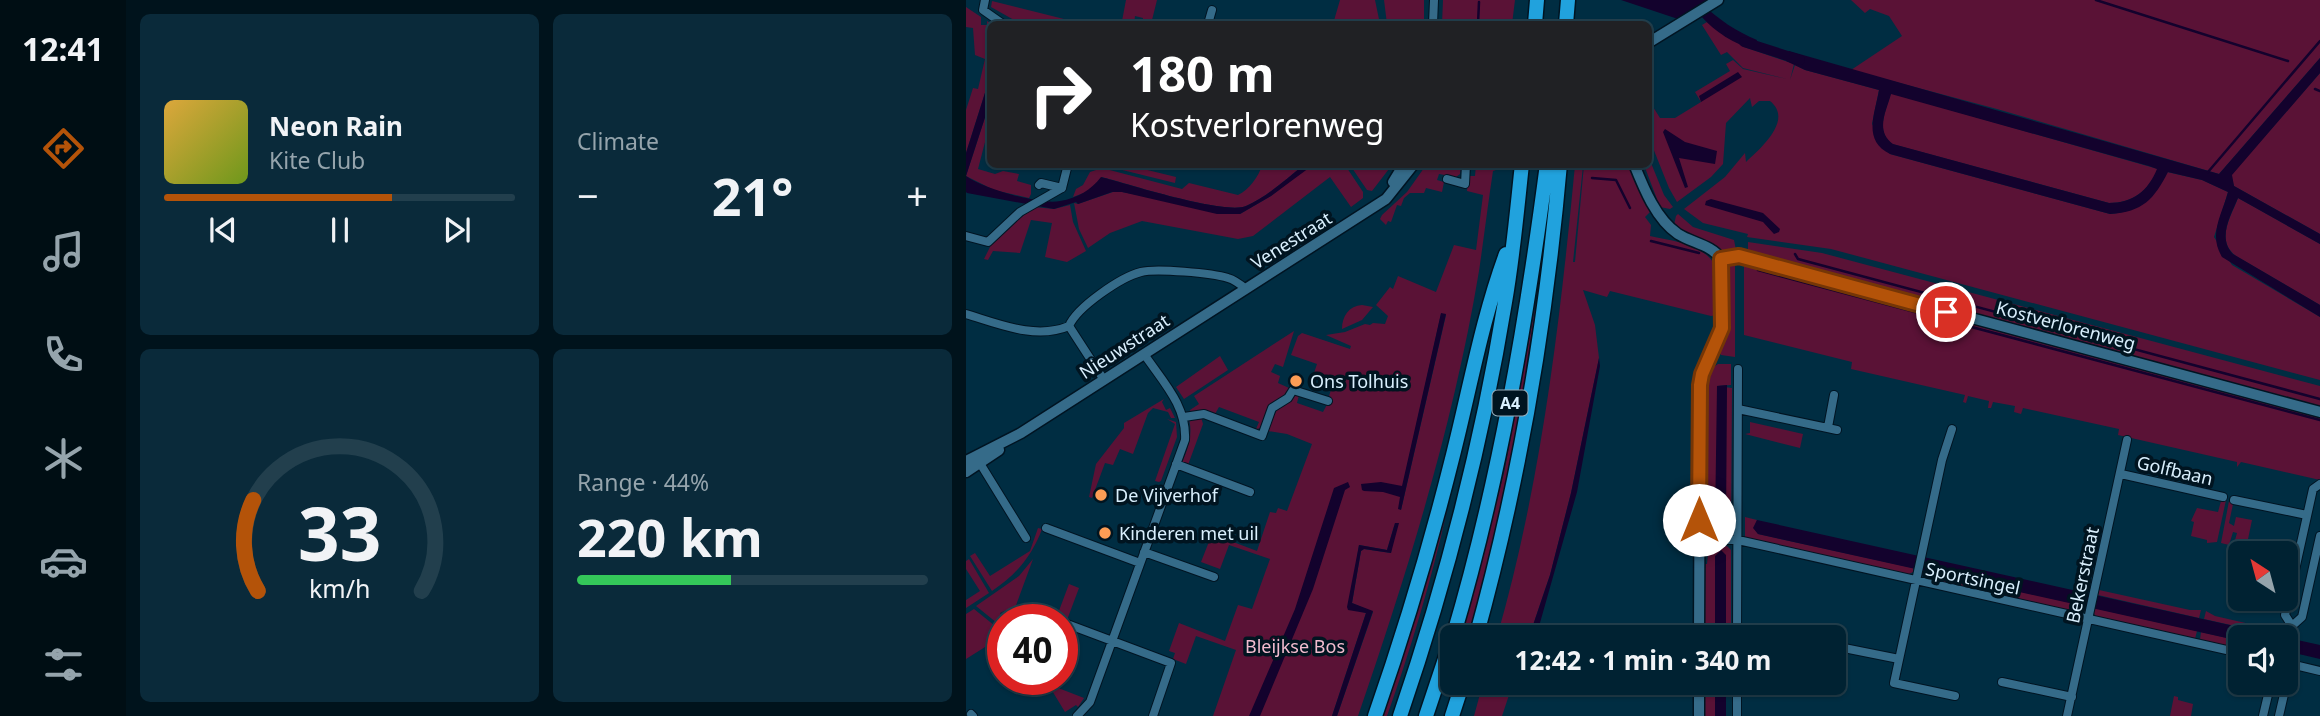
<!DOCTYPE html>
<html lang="en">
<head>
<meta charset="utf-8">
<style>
	body { margin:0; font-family:"Noto Sans",sans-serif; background:#0a2a3a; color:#f1f3f6; height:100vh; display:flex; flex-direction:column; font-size:26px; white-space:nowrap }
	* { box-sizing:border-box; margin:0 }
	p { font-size:23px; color:#95a4ac }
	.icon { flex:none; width:38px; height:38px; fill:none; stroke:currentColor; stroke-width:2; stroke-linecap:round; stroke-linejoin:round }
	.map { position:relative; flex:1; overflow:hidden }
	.panel { display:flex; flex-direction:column; gap:14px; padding:14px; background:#00131c; width:840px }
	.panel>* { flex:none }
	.top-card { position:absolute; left:21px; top:21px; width:665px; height:147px; border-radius:10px; box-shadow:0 2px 5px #0004,0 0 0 2px #223f4d; background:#202124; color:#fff; overflow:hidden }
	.needle { width:46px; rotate:324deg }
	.controls { position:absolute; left:1262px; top:541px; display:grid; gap:14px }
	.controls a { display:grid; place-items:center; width:70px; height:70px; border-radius:10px; background:#002232; box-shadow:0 2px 5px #0004,0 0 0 2px #223f4d; font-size:35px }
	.speed { position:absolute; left:21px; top:604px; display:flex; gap:14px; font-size:35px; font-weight:700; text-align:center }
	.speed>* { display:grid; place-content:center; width:91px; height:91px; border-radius:50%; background:#002232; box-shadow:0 2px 5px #0004,0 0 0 2px #223f4d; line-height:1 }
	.speed .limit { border:10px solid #d22; background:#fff; color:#111 }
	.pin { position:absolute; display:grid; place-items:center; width:60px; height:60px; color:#fff; margin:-30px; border:4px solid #fff; border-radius:50%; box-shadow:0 2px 7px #0007 }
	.me { position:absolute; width:77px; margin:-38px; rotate:0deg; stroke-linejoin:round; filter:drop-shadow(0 0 5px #0008) }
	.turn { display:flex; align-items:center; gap:24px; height:147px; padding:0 28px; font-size:32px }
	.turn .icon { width:91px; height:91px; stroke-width:2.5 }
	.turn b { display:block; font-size:49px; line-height:60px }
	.big { font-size:52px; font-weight:700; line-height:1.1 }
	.panel .widget { flex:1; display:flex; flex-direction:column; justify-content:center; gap:10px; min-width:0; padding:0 24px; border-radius:10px; background:#0a2a3a }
	.panel .dial { align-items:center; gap:0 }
	.dial svg { height:182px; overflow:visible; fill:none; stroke:#223f4d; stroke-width:7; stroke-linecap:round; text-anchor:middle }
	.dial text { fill:#f1f3f6; stroke:none }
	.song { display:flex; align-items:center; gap:21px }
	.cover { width:84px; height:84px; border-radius:10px; background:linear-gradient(135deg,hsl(40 70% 55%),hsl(80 70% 35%)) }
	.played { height:7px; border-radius:4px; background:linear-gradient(90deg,#b45309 65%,#223f4d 65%) }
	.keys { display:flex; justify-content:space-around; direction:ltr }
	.heat { display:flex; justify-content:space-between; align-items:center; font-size:38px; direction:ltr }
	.charge { height:10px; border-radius:5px; background:linear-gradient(90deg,#34c759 44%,#223f4d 0) }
	.panel .tiles { flex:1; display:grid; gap:14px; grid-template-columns:repeat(2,1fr) }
	.trip { position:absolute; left:474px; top:625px; width:406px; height:70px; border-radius:10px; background:#002232; box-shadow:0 2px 5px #0004,0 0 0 2px #223f4d; font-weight:700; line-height:70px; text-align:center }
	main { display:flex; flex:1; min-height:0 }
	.tabs { display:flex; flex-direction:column; width:126px; justify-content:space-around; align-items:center; background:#000e14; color:#95a4ac }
	.tabs .icon { width:49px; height:49px }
	.tabs .selected { color:#b45309 }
	.tabs b { font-size:32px; color:#f1f3f6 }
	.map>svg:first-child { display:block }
	.green { fill:#5a1236; fill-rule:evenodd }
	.water { fill:#13022d; fill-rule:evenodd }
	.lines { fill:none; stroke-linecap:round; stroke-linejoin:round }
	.stream { stroke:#13022d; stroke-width:2.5 }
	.canal { stroke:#13022d; stroke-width:10 }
	.minor-casing { stroke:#001422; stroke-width:10 }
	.tertiary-casing { stroke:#001422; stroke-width:13 }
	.motorway-casing { stroke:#001422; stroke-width:17 }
	.minor { stroke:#356b89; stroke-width:8 }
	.tertiary { stroke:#356b89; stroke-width:10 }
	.motorway { stroke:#21a2dd; stroke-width:14 }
	.route-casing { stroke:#753606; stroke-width:18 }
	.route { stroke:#b45309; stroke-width:12 }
	.poi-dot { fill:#fd9d55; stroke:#001420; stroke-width:2.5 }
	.labels { text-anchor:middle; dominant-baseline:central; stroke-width:7; stroke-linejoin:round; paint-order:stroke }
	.shield { fill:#001420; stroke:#98adbb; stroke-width:2 }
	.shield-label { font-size:16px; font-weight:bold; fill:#d9effd }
	.street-label { font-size:18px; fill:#d9effd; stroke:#001420 }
	.poi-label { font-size:18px; fill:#d9effd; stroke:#001420; text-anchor:start }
	.park-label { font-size:18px; fill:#f2bccf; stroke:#001420 }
</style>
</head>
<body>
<main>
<nav class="tabs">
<b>12:41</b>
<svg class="icon selected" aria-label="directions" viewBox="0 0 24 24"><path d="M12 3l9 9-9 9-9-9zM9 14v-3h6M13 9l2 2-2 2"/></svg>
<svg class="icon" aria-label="music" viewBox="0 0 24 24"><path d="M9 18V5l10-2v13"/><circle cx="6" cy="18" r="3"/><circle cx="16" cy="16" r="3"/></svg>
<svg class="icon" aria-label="phone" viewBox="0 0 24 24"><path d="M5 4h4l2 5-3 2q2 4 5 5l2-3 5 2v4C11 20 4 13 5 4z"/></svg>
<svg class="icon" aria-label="climate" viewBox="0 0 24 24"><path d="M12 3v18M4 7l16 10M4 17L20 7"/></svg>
<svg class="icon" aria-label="car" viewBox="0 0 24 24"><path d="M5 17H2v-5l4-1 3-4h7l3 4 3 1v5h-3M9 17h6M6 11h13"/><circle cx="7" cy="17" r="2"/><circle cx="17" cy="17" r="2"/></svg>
<svg class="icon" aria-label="filters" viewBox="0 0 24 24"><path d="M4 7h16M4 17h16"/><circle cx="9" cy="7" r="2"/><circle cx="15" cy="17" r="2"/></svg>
</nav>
<section class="panel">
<div class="tiles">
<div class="widget">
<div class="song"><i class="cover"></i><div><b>Neon Rain</b><p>Kite Club</p></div></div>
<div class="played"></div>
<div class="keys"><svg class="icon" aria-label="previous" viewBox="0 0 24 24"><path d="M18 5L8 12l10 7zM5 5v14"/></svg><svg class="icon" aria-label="pause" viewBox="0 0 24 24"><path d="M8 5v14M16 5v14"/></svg><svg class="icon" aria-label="next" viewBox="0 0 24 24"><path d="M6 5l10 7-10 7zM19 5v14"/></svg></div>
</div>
<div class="widget"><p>Climate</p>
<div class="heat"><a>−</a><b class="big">21°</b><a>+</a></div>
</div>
<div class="widget dial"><svg viewBox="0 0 100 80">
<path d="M14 69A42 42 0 1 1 86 69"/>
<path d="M14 69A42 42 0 0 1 12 29" stroke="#b45309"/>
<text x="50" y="56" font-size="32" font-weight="700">33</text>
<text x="50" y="72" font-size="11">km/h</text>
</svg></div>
<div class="widget"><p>Range · 44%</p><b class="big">220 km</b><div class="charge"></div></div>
</div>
</section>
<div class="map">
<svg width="1354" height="716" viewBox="0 0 1354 716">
	<rect width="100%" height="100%" fill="#002d42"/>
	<path class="green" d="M160 0H191L185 24H176L177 18 169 16 168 24H149L150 20 156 21Z
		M374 0H409L414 24H367Z
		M418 0H458V24H421Z
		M477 0H549L546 24H476Z
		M885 0H1354V58L1253 174 1031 109 885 70 936 36 923 16 904 9 899 13Z
		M26 1 98 19 97 24H55L25 7Z
		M0 7 15 17V25H21V21L26 24 24 36 20 32 19 40 24 47V77L0 153V110L7 88 12 89 19 59 9 55 7 28 0 27Z
		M741 22 778 47 828 64 824 80 829 65 839 70 913 90 906 124 924 154 1144 214C1170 213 1191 195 1201 172L1236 180 1262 192 1248 237 1266 265 1354 317V380L865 249 781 237 782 234 737 223 718 209 759 177 779 153 780 162C794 149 828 120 804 101H793L786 107 784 98 760 123 757 164 745 177 711 202 703 188 683 138 682 99 694 118H709L735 102 729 92 764 71 760 64 767 60 777 69 821 79 777 68 761 52 755 55 736 25Z
		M1354 73V234L1268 186 1265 175Z
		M925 93 1192 169C1182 191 1167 203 1143 203L926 144C909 131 920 111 925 93Z
		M24 102V123L12 169 29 174 37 171 53 174 51 181 65 185V194L63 198 28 190 0 176Z
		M683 158 698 195 707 207 704 209 694 207 678 165 682 164Z
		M346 164 379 165 397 192V198L385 207 364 177 287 236 272 239 176 221 144 233 122 248 113 229 108 203 112 204 147 192H156L274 214 305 196Z
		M136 165H161L210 177 209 183Z
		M296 165H338C320 179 301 197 280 206 259 215 162 184 136 177L123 191 107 197 110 189 117 185 124 172 136 168 216 189 223 183 272 195C283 190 293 176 296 165Z
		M384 165H426L406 191 401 190Z
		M467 165H495L494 174 490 177 473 174 471 180 478 182 476 192 460 188 458 193H444L438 198 435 206 431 205 425 222 422 221 420 225 414 219 416 215 441 192 458 168Z
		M510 165H531L530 170 527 171C522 204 518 237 513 271 488 422 442 571 392 716H371L407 612 386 603 395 551 398 549 425 553 429 523 421 550 393 545 383 608 400 613 366 716H247L270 650 230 636 220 664 207 659 209 653 203 651 213 623 259 641 272 605 286 609 304 559 263 545 254 569 235 562 246 534 291 551 304 512 310 513 312 508 321 511 346 444 321 434 302 431C307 415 315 397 333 395L331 403 357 412 365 397 363 396 365 390 352 384 353 378 347 376 351 364 325 355 332 336 336 333 384 349 385 346 360 335 379 332 399 324 404 325 407 323 419 324 422 316 410 305 424 287 427 289 432 276 470 292 488 245 510 250 517 195 501 191 502 176H509ZM475 314 480 315 435 510 434 498Z
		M609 165 617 166 607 262H609L618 165C635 165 648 170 664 165L684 212 679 217 685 225 684 236C706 241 741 244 750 268L751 315 745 316 644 291 641 297 617 290 629 325 633 358 605 493 584 575 563 637H531C575 484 594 323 609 165Z
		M1272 198 1354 244V305L1270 256C1249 240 1265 217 1272 198Z
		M104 205 107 222 120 251 101 262 79 257 86 223 65 220 54 253 27 251 22 260 18 259 28 239 68 207 88 209Z
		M712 214 727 227 768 240 770 250 757 252C743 239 724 237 708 225L710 216Z
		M782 242 856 253 1354 386V408L782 254Z
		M769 261V357L755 355 753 351 761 323 762 270 764 264Z
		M781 262 1354 416V480L1275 462 1271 467V462L1152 435 1153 429 1057 408 1055 414 1048 412 1049 406 1027 402 1025 408H1022L1023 401 1002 396 1000 403 997 402 999 395 885 369 886 362 778 335V265Z
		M574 282 564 365 538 503 504 637H495L538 473Z
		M396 305 407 307 396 320 376 329C376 316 383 306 396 305Z
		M328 331 317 367 309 364 305 372 314 376 312 383 323 388 320 396 295 428 290 429 293 422 253 407 249 414 240 410 225 413 224 410 233 404 228 396Z
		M254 356 262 370 218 399 210 387Z
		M752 364H765V385L751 386 766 388 765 531 760 534 744 532 742 517H739L740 382 743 370Z
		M198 399 196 402 200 410 204 408 209 418H205L202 412 187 408 182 413 167 454 154 449 147 465 139 463 126 498 123 497 130 464 158 428V423Z
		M235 417 237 424 222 465 216 463C222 448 227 435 223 419Z
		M201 419 210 422 211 437 195 481 193 482 189 481 209 424Z
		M784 422 837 434 834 448 779 434 784 433Z
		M483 492H485C469 568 447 643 421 716H414Z
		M1260 500 1251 542 1241 543V540L1225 536 1228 522 1225 521 1231 508 1252 512 1255 501Z
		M1263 501 1267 504 1263 523 1268 526 1270 517 1286 520 1281 544 1274 542 1273 545 1268 544 1271 533 1267 532 1263 545 1255 543Z
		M779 517 791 520 788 528 792 534 947 568V572L941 575 779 539Z
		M72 528 76 529C66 556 50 575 26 591L4 556 9 553 24 576 64 551Z
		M761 546 765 550V637H760V555L749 556V637H738L739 564H741L742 554 746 549Z
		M3 559 23 593 0 608V600L14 591 0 569V561Z
		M67 559 45 619H37L42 613 40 610 34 613 36 617 31 623 10 606 53 576Z
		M957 570 1119 606 1113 613 959 578 956 574Z
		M103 584 113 588 101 620 91 616Z
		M1133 590 1224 610H1235L1233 618 1132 595Z
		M1128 608 1231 631 1229 639 1131 618 1127 612Z
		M8 609 34 630 32 632 35 637 0 659V614Z
		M1240 611 1249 616 1310 630 1320 629 1318 637 1238 619Z
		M1235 632 1274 641V649L1234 640Z
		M517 683H547L536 716H508Z
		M738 683H749V716H738Z
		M82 684 118 698 112 707 110 705 99 712Z
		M1208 696 1212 697V700L1227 704 1225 716H1204Z"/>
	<path class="water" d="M655 0H741L736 4C752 19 771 32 791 40L788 49C769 45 748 31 735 16L712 19Z
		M823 51 1253 174 1354 58V73L1266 175 1268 186 1354 234V244L1272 198C1265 215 1251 238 1267 254L1354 305V317L1256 257C1242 234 1256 215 1262 192L1236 180 1202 172C1188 199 1177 212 1144 214L924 154C896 140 909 114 913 90L839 70 820 61ZM925 94 1183 166 1191 169C1182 191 1167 203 1143 203L927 144C909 131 920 112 925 94Z
		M772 72 776 77 735 102 733 96Z
		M24 77V102L0 176C18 189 74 205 94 201 112 198 125 190 135 177 162 184 259 215 280 206 301 197 320 179 338 165H347L305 196 274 214H251L156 192H146L112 204 110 202 88 209 1 193 0 192V153Z
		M699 129 719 142 751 151 749 164 713 158 722 187 719 188 697 132Z
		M745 199 797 213 814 229 813 232 808 234 797 222 739 205 740 201Z
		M475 313 480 314 435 510 432 509 434 497 417 492 398 491 396 490 395 484 415 482 436 486Z
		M633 358 634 366 611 492 570 637H563L584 575 605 493Z
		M761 385 760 524 754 531 749 525 751 386Z
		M382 482 384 487 379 490 347 589 294 716H283L329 609 368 488Z
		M791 520 1354 645V659L1320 651V637H1274V641L792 534 787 528Z
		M429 523H433L425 553 398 549 395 551 386 603 407 611 371 716H366L400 613 382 610 381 607 393 545 421 550Z
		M755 550 760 555V637H749V556Z
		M749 683H760V716H749Z"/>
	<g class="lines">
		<path class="stream" d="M1130 0 1322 61
			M512 24 513 2
			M1349 89 1354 91
			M1242 172 1354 41
			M626 178 650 180 664 208
			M685 241 733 253
			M829 254 832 259 1354 399
			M792 270 1354 420"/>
		<path class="canal" d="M778 42 834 60"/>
		<g class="minor-casing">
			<path id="minor" d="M19 0 17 10 37 24
				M242 24 246 10
				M467 24 468 0
				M481 179 499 184 500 164
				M73 185 75 183 96 188 102 164
				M0 236 22 242 54 212 96 188
				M0 314C33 324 70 340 103 326 111 307 155 277 175 272 190 268 246 273 262 278 269 280 274 284 280 289
				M103 326 138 380
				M772 409 871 430
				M218 417 238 414 296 436 306 408 322 398 327 390 362 401
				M862 427 868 395
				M986 429 976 460 928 683 989 696
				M12 460 60 538
				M210 464 284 492
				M1155 474 1257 497
				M1354 484 1347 489 1319 615 1326 626 1336 617 1354 536
				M1268 500 1341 515
				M80 528 174 563
				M734 540H772L1274 653
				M178 552 248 577
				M96 637 101 624 205 663 187 716
				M771 637 772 369
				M868 646 933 659
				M1320 652 1326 626
				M1320 663 1354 671
				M1036 682 1106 697
				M5 714 7 716
				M111 716 124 702 219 440C221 406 197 382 178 354
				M771 716V682
				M1101 716 1161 440
				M1297 716 1305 682
				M1313 716 1325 664"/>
		</g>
		<g class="tertiary-casing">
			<path id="tertiary" d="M682 43 752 0
				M668 164C678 189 690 219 712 234 726 243 746 245 755 259L756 328 736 374 734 385 733 637
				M427 182 438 164
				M755 259 769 256 783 258 1354 412
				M0 461 55 433 420 199 448 164
				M0 472 33 450
				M733 716V682"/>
		</g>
		<g class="motorway-casing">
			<path id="motorway" d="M569 24 571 0
				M600 24 602 0
				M487 637C533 482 560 324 581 164
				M510 637C553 482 580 325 594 164
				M409 716C439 630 465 543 487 455 504 388 516 319 540 254
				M434 716C480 582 516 442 539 302 547 257 551 210 556 164
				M460 716 486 638
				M486 716 497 682"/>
		</g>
		<use href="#minor" class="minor"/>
		<use href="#tertiary" class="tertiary"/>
		<use href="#motorway" class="motorway"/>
	</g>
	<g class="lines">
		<g class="route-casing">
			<path id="route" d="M733 520 734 385 736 374 756 328 755 259 773 256 980 312"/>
		</g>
		<use href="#route" class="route"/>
	</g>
	<g class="poi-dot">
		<circle cx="330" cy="381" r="7"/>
		<circle cx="135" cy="495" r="7"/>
		<circle cx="139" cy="533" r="7"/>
	</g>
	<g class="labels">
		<rect class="shield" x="526.5" y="390.5" width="35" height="25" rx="5"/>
		<g class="shield-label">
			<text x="544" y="403">A4</text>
		</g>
		<g class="street-label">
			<text transform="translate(325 240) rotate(-32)">Venestraat</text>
			<text transform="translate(1100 325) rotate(15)">Kostverlorenweg</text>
			<text transform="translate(158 346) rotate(-33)">Nieuwstraat</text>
			<text transform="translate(1209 470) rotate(13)">Golfbaan</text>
			<text transform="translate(1116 575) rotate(-78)">Bekerstraat</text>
			<text transform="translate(1007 578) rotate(12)">Sportsingel</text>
		</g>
		<g class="poi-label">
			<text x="344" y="381">Ons Tolhuis</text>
			<text x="149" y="495">De Vijverhof</text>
			<text x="153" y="533">Kinderen met uil</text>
		</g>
		<g class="park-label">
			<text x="329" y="646">Bleijkse Bos</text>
		</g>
	</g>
</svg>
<div class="controls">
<a><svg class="needle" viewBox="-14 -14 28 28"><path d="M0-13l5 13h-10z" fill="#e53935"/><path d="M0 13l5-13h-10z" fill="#95a4ac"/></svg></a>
<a><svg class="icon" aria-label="sound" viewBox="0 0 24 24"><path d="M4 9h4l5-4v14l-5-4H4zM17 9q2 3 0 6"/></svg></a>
</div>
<div class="speed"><div class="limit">40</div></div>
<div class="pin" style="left:980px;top:312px;background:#d93025"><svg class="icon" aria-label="arrive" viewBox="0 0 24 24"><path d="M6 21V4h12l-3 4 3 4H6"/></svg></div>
<svg class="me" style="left:733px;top:520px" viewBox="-20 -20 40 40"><circle r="19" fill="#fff"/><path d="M0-13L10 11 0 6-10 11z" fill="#b45309"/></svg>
<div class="trip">12:42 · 1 min · 340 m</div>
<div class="top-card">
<div class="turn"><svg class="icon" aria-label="right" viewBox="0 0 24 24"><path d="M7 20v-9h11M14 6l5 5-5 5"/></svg><div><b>180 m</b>Kostverlorenweg</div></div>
</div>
</div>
</main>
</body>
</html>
